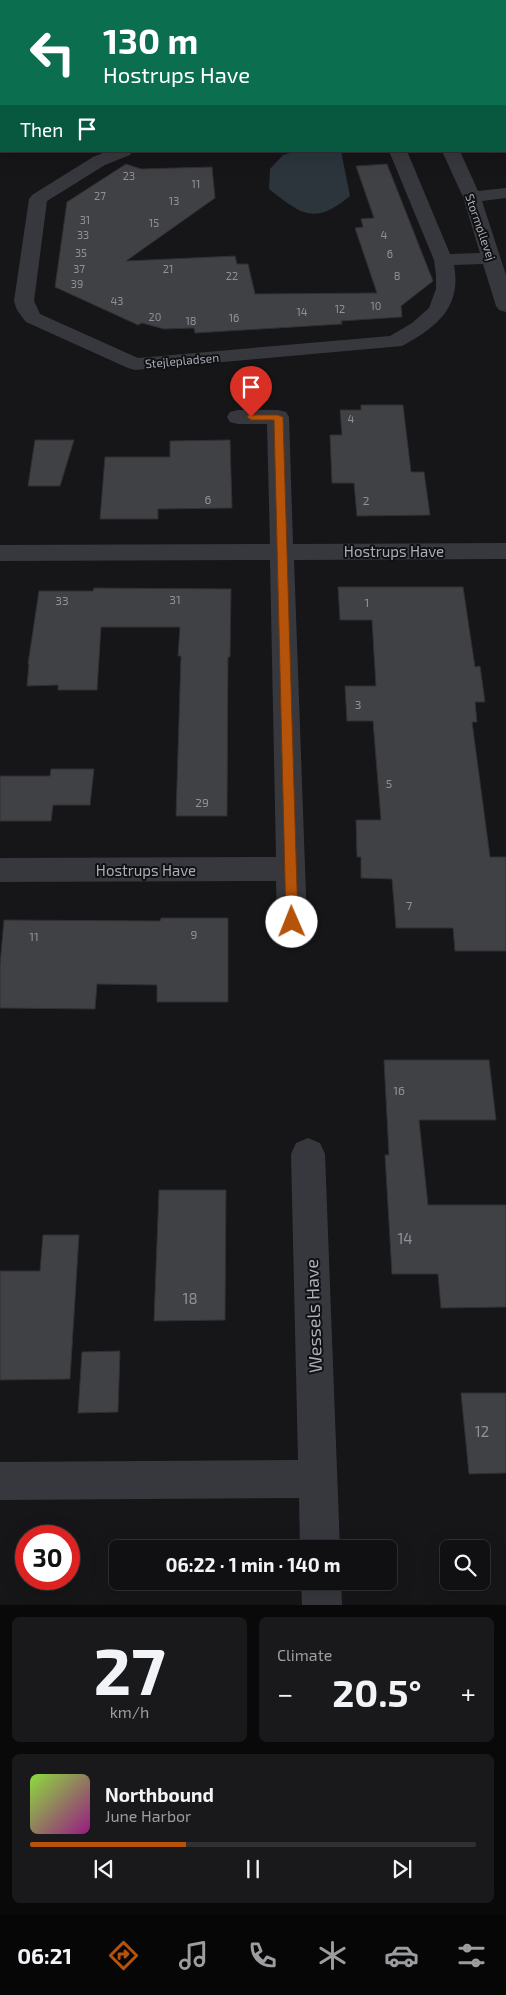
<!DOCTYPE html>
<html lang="en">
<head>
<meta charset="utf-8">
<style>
	body { margin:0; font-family:"Exo 2",sans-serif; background:#19191b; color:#f1f3f6; height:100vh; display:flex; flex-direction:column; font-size:19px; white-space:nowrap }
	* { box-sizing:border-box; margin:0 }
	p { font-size:16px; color:#9c9d9f }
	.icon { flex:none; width:28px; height:28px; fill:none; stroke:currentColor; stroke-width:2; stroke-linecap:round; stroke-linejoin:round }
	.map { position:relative; height:1605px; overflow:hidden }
	.sheet { display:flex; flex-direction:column; gap:12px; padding:12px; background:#09090a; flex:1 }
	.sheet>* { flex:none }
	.banner { position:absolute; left:0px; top:0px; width:506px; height:152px; box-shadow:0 5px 20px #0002,0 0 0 1px #303032; background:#0b6e4f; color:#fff; overflow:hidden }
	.fabs { position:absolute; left:440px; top:1540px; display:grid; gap:10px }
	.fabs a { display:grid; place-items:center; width:50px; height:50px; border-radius:8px; background:#101012; box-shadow:0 5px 20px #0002,0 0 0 1px #303032; font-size:25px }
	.speed { position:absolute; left:15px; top:1525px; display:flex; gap:10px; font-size:25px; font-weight:700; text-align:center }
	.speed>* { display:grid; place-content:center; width:65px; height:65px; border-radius:50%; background:#101012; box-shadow:0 5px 20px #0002,0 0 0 1px #303032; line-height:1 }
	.speed .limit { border:8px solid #d22; background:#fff; color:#111 }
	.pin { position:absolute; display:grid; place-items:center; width:42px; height:42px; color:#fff; margin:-51px -21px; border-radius:50% 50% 50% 0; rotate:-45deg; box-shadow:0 0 5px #0007 }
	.pin .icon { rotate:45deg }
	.me { position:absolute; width:55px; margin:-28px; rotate:359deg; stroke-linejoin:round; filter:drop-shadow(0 0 4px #0008) }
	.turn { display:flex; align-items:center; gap:18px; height:105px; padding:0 20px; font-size:22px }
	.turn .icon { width:65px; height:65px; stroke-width:2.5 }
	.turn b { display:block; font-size:35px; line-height:42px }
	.then { display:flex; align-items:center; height:48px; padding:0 20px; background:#0003; gap:10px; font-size:19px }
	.big { font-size:38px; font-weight:700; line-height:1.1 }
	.sheet .tile { flex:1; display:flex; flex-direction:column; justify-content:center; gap:8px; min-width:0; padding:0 18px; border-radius:8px; background:#19191b }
	.sheet .dial { align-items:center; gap:0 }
	.dial b { font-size:65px; line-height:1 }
	.song { display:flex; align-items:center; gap:15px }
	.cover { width:60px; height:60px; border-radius:8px; background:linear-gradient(135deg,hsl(90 70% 55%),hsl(310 70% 35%)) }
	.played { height:5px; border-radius:2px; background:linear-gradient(90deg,#b45309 35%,#303032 35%) }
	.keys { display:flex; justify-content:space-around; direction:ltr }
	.heat { display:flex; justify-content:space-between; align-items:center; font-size:28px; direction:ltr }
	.sheet .tiles { flex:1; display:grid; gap:12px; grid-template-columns:1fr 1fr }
	.tile:last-child { grid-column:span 2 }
	.trip { position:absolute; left:109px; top:1540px; width:288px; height:50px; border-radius:8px; background:#101012; box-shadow:0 5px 20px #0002,0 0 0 1px #303032; font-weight:700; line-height:50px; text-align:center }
	.menu { display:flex; height:80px; justify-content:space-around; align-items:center; background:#060607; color:#9c9d9f }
	.menu .icon { width:35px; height:35px }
	.menu .current { color:#b45309 }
	.menu b { font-size:22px; color:#f1f3f6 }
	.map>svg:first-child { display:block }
	.green { fill:#1e261f }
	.water { fill:#2c353c }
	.building { fill:#404145; stroke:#303034 }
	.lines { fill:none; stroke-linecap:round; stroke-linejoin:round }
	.minor { fill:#37383d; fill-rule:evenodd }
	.route { fill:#b45309; stroke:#753606 }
	.labels { text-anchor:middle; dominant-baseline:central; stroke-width:4; stroke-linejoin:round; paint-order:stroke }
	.far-number-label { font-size:11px; fill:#8e929b }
	.far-street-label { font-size:12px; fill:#a8adb8; stroke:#111113 }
	.number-label { font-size:12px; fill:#8e929b }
	.street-label { font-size:15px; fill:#a8adb8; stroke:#111113 }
	.near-number-label { font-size:15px; fill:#8e929b }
	.near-street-label { font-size:18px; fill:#a8adb8; stroke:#111113 }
</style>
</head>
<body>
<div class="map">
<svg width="506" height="1605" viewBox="0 0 506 1605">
	<rect width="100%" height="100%" fill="#161618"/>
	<path class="green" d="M89 0H506V15L505 1H82Z"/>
	<path class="water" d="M298 151H341L350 196C314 226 301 214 269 189L270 169 283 155Z"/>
	<path class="building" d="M126 164 141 169 212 167 215 198 126 261 235 256 237 264H248L255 294 377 293 355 228 363 227 361 219 374 218 356 166 387 164 433 281 401 306 402 317 341 321 342 324 195 333 194 328 164 329 142 323 138 325 55 287 67 202Z
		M361 405H403L411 472H424L430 515 357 516 354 483H332L330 435H342L340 410H361Z
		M35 440H74L60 486H28Z
		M230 440 232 508 158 509V519H100L105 457H170V441Z
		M338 587H463L475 667 480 666 485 702H475L477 722H472L490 857H506V951H455L453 928H396L392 879 361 878V857H357L356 820H381L373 721H347L345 686H376L372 620H340Z
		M94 588 231 589 230 657H228L227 816H176L181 656H178L180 627H101L97 690H58V685L27 686 29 664H28L39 591H93Z
		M51 769H94L90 805H53L51 821H0V776H50Z
		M161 918H228V1002H157V985L97 984 95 1009 0 1008V965L4 920 160 921Z
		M384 1060H489L496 1120H419L428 1205H506V1307L441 1308 438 1274H392L385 1155H389Z
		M159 1190H226L225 1320 154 1321Z
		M43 1235H79L70 1379 0 1380V1271H40Z
		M120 1351 118 1412 78 1413 82 1352Z
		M461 1393H506V1473L469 1474Z"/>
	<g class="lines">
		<path class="minor" d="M505 13H506V23H505Z
			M108 151H132L130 155 105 165 47 201 34 301 40 314 138 358 390 336 412 323 429 308 436 289V275L434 260 389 151H407L450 254 480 253 463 197 442 151H460L478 191 506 188V198L482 201 506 275V312L499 310 496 306 483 264 454 265C462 308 436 327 402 346L135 370 128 368 26 322 17 310 14 301 29 199 32 195 93 157Z
			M238 410H278L286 412 289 417 293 544 506 543V559L294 560 307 922 302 931 292 934 282 931 277 922 276 881 0 882V858L276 857 270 560 0 561V545L270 544 267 424H238L230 422 227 417 230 412Z
			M308 1138 320 1143 325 1154 340 1549H300L299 1498 0 1500V1462L298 1460 291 1154 296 1143Z
			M301 1581H341L342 1605H302Z"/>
	</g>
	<path class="route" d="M248 415H278L283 417 298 922 296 926H288L286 922 274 420H251L247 417Z"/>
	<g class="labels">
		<g class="far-number-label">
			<text x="129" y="175">23</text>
			<text x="196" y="183">11</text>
			<text x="100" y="195">27</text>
			<text x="174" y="200">13</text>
			<text x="85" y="219">31</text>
			<text x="154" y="222">15</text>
			<text x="83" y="234">33</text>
			<text x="384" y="234">4</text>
			<text x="81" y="252">35</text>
			<text x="390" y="253">6</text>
			<text x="79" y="268">37</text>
			<text x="168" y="268">21</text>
			<text x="232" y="275">22</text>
			<text x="397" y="275">8</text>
			<text x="77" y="283">39</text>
			<text x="117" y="300">43</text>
			<text x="376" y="305">10</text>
			<text x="340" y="308">12</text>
			<text x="302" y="311">14</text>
			<text x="155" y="316">20</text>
			<text x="234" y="317">16</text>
			<text x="191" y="320">18</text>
			<text x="351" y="418">4</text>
		</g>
		<g class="far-street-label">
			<text transform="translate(481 227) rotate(71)">Stormøllevej</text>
			<text transform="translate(182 360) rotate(-5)">Stejlepladsen</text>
		</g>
		<g class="number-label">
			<text x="208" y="499">6</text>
			<text x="366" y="500">2</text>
			<text x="175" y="599">31</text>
			<text x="62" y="600">33</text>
			<text x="367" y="602">1</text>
			<text x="358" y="704">3</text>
			<text x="389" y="783">5</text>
			<text x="202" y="802">29</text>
			<text x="409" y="905">7</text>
			<text x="194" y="934">9</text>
			<text x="34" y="936">11</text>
			<text x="399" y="1090">16</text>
		</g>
		<g class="street-label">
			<text x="394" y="551">Hostrups Have</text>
			<text x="146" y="870">Hostrups Have</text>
		</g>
		<g class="near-number-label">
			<text x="405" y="1238">14</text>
			<text x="190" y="1298">18</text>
			<text x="482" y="1431">12</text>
		</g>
		<g class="near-street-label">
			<text transform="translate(313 1316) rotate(-92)">Wessels Have</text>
		</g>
	</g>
</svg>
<div class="fabs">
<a><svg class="icon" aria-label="search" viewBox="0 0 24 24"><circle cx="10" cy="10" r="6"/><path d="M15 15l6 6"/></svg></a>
</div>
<div class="speed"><div class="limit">30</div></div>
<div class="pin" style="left:251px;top:417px;background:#d93025"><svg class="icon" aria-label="arrive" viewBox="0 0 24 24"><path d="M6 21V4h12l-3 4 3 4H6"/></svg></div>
<svg class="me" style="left:292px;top:922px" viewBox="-20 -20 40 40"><circle r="19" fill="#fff"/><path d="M0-13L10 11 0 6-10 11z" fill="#b45309"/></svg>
<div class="trip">06:22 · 1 min · 140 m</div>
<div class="banner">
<div class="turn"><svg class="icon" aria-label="left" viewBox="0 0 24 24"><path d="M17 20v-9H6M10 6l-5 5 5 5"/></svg><div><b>130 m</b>Hostrups Have</div></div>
<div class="then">Then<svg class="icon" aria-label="arrive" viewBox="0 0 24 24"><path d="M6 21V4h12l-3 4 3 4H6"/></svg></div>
</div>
</div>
<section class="sheet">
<div class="tiles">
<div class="tile dial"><b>27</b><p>km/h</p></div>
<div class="tile"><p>Climate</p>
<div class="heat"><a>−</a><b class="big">20.5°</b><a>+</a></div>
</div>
<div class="tile">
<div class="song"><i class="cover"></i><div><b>Northbound</b><p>June Harbor</p></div></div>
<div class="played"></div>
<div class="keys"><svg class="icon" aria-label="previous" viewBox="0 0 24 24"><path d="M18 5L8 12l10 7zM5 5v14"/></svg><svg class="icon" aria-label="pause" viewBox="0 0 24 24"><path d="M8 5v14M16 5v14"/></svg><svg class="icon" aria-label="next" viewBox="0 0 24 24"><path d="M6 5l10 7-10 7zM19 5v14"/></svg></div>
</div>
</div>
</section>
<nav class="menu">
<b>06:21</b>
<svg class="icon current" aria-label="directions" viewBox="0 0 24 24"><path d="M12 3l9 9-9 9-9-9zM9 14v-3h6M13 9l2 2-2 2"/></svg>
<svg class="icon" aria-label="music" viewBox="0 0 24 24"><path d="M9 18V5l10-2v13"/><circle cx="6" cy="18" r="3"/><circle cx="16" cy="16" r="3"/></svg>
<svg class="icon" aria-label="phone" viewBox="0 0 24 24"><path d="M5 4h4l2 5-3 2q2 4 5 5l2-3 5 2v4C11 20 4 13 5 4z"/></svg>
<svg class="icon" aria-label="climate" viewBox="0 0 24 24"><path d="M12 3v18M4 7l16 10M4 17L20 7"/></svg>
<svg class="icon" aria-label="car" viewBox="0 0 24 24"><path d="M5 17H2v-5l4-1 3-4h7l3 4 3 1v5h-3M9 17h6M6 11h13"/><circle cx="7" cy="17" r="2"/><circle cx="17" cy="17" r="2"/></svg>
<svg class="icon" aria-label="filters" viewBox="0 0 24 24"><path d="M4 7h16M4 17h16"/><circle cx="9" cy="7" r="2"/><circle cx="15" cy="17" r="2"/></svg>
</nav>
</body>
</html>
